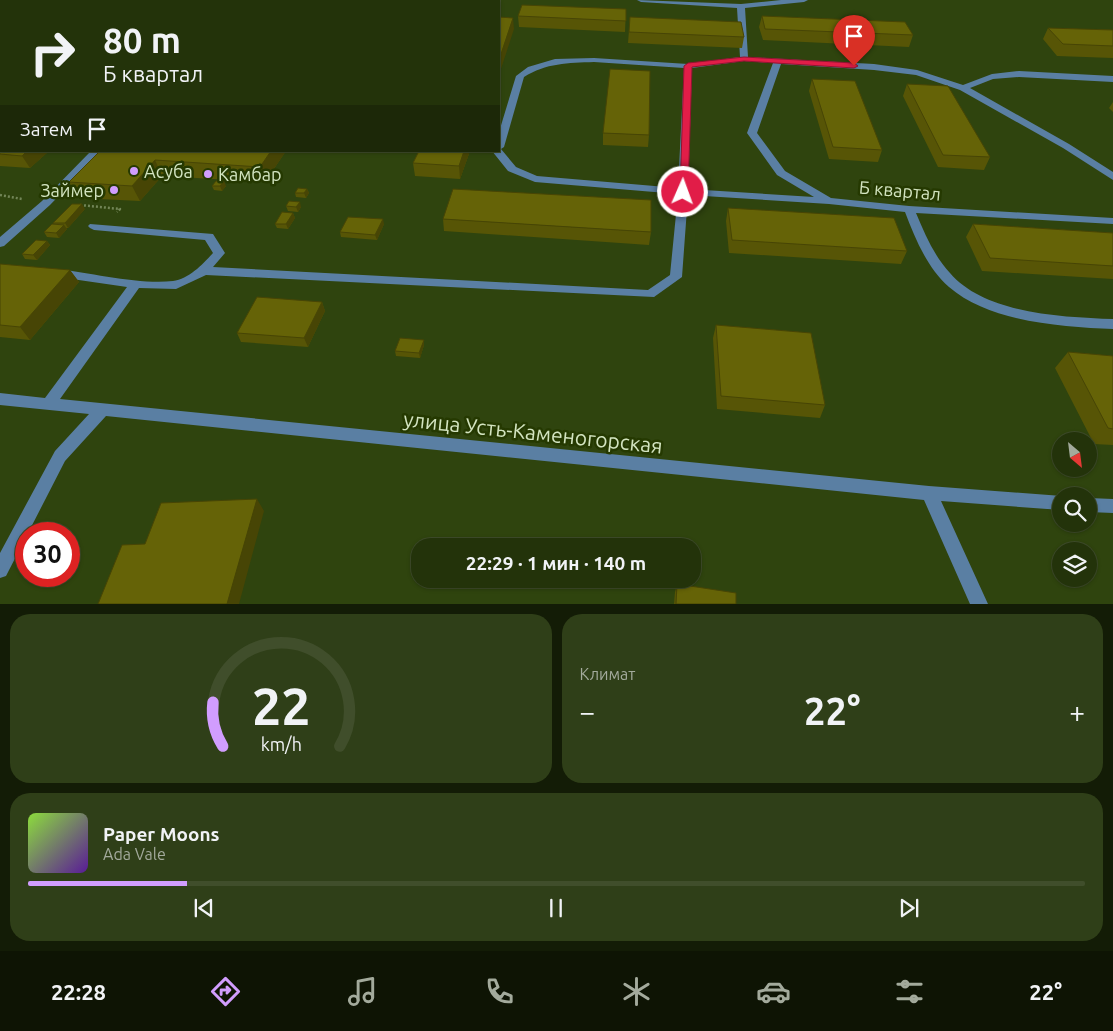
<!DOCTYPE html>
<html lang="ru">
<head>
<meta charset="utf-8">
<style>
	body { margin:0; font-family:Ubuntu,sans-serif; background:#2f3f18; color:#f1f3f6; height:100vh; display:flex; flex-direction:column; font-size:19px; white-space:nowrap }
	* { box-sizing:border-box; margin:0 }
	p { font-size:16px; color:#a3aa9c }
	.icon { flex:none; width:28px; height:28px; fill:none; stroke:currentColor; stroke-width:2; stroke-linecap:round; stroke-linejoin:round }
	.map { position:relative; height:604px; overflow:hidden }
	.details { display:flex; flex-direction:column; gap:10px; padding:10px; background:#131c06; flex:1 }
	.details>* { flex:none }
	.banner { position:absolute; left:0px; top:0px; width:500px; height:152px; box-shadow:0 1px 4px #0004,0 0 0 1px #404e2b; background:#23330a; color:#f1f3f6; overflow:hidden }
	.needle { width:32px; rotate:152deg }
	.fabs { position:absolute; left:1052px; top:432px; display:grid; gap:10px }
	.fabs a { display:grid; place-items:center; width:45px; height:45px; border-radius:50%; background:#23330a; box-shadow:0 1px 4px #0004,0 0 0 1px #404e2b; font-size:25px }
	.speed { position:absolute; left:15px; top:522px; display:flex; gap:10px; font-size:25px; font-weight:700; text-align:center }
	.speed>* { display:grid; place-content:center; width:65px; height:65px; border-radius:50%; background:#23330a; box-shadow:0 1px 4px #0004,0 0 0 1px #404e2b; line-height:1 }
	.speed .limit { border:8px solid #d22; background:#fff; color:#111 }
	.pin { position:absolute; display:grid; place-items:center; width:42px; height:42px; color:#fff; margin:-51px -21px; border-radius:50% 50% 50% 0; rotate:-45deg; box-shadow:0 0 5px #0007 }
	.pin .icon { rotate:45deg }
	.me { position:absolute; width:55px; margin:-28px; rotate:2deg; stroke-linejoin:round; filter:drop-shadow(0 0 4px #0008) }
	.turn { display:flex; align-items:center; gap:18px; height:105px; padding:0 20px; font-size:22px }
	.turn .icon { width:65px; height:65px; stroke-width:2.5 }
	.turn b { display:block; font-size:35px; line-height:42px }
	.then { display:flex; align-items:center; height:48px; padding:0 20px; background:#0003; gap:10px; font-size:19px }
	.big { font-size:38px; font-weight:700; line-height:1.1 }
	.details .card { flex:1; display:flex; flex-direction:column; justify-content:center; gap:8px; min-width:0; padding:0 18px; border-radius:20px; background:#2f3f18 }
	.details .dial { align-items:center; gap:0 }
	.dial svg { height:130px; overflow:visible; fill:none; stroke:#404e2b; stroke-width:7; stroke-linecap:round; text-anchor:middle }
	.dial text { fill:#f1f3f6; stroke:none }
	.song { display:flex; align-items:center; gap:15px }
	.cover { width:60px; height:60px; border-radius:8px; background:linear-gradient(135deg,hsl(90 70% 55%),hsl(270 70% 35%)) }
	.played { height:5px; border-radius:2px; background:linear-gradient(90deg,#d19dfe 15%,#404e2b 15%) }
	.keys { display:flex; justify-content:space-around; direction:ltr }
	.heat { display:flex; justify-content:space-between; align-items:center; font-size:28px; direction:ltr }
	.details .tiles { flex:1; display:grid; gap:10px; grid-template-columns:1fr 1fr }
	.card:last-child { grid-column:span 2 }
	.trip { position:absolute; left:411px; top:538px; width:290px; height:50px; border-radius:20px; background:#23330a; box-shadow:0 1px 4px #0004,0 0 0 1px #404e2b; font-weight:700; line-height:50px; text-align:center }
	.menu { display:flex; height:80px; justify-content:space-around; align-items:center; background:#0e1404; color:#a3aa9c }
	.menu .icon { width:35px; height:35px }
	.menu .active { color:#d19dfe }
	.menu b { font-size:22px; color:#f1f3f6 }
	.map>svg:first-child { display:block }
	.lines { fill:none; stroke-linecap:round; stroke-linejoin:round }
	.path { stroke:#728557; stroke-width:2.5; stroke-dasharray:2 2; stroke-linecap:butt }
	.minor { fill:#5a7fa3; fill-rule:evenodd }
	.wall { fill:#575506 }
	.shaded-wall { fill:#474505 }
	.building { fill:#656307; stroke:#474505 }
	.route { fill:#e11d48; stroke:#92132f }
	.poi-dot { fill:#d19dfe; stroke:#253901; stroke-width:2 }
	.labels { text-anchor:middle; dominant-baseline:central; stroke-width:5; stroke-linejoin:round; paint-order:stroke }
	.poi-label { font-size:18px; fill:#d3e4c0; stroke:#253901; text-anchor:start }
	.street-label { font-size:18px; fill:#d3e4c0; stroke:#253901 }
	.near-street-label { font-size:21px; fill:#d3e4c0; stroke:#253901 }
</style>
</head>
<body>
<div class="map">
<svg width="1113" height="604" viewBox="0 0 1113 604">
	<rect width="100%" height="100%" fill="#2f440e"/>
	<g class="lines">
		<path class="path" d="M0 195 22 199
			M80 205 120 209 117 212"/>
		<path class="minor" d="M637 0 741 4 781 0H808L804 2 745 8 748 57 874 64 917 70 963 85 992 74 1019 71 1113 76V82L1019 77 993 79 970 88 1069 144 1113 172V180L1063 148 960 90 916 75 874 70 781 64 757 133 785 171 831 198 909 206 1113 218V224L916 213C925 234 934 256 950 273 985 314 1063 317 1113 319V329C1062 327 989 322 949 287 927 268 915 238 905 212L829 204 688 195 682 277 654 297 206 275 176 289 139 288 60 399 929 486 1062 496 1061 510 941 501 988 604H970L924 500 106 416 65 461 6 576 0 578V553L55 451 89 414 0 405V393L45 398 127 287 58 277 52 273 54 270 58 269C91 273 141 285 173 281 189 279 203 264 213 253L205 240 94 230 90 228 88 226 90 224 213 234 225 253 213 267 648 290 670 275 678 194 535 182 508 171 492 151H499V132L516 76 528 67 555 59 594 58 688 64 740 57 737 8 641 2ZM744 61 773 63 747 133 777 175 814 197 688 189 692 68ZM594 62 684 68 678 188 537 176 516 167 501 149 504 147 524 77C546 63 568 63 594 62Z
			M0 31H1V35H0Z
			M1 109V115L0 116V110Z
			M91 151H102L50 205 4 246 0 247V237L42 201Z
			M1089 498 1113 499V513L1089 512Z"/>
	</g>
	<path class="wall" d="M0 0 1 1V18H0Z
		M65 0H180L179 1H181H66Z
		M428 0H453V1H428Z
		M626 9 625 32 519 27 518 16Z
		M762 16 913 35 909 47 763 40 759 27Z
		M630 17 744 37 742 48 628 43Z
		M1048 28 1113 30V58L1057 56 1043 39Z
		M812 79 882 150 878 162 829 159 809 91Z
		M907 84 990 157 984 170 938 167 903 96Z
		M1113 102V112L1109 108Z
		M603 133 649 135 648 147 603 145Z
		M0 136 49 151 30 168 0 166Z
		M100 151H286L265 182 162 176 140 201 78 198 69 182Z
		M419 151H470L460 179 415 176 413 163Z
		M212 186H226L222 191 214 190Z
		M307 189 309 193 306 198 296 197 295 193Z
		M286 206 301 207 298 212 288 211Z
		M728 208 907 251 901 264 729 253 726 221Z
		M85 209 68 228H66L67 229 59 238 47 237 44 232 54 224 53 223Z
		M293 213 295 218 288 229 277 228 275 224Z
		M443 219 651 232 649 245 444 231Z
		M384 224 377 240 341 237 340 232Z
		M973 224 1113 233V279L982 271 966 237Z
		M47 241 50 245 37 260 25 259 22 254Z
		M0 264 70 270 79 282 30 340 0 337Z
		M322 302 325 311 308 347 241 342 237 333Z
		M716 325 825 405 820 418 717 409 713 338Z
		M424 345 420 358 396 356 395 351Z
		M1068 352 1113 356V445L1094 444 1055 368Z
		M677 584 736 604H674L675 592Z"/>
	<path class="shaded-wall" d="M55 0H64V1H53Z
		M164 0H181L179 1H163Z
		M513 18 514 29 500 72 499 60Z
		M27 151H49L30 168 22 156Z
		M271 151H286L265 182 260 167Z
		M464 151H470L460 179 459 166Z
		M155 160 162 176 140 201 132 186Z
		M224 181 226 186 222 191 220 186Z
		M307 189 309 193 306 198 304 193Z
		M300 202 301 207 298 212 296 207Z
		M82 204 85 209 68 228 65 223Z
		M293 213 295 218 288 229 286 224Z
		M383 219 384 224 377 240 375 235Z
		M64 225 67 229 59 238 56 233Z
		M47 241 50 245 37 260 33 255Z
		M70 270 79 282 30 340 20 327Z
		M322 302 325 311 308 347 304 338Z
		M424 340V345L420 358 419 353Z
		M257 499 264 511 239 604H227Z"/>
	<path class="building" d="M0 0H55L53 1H1V8H0Z
		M108 0H164L163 1Z
		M522 5 626 9V21L518 16Z
		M762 16 905 22 913 35 765 29Z
		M499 17 513 18 499 60Z
		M630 17 741 22 744 37 629 32Z
		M1048 28 1113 30V46L1063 44Z
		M610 69 650 71 649 135 603 133Z
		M812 79 855 81 882 150 833 147Z
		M907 84 948 86 990 157 943 155Z
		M1 135V151H27L22 156 0 154V136Z
		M100 151H271L260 167 155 160 132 186 69 182Z
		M419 151H464L459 166 413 163Z
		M216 181H224L220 186H212Z
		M298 188 307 189 304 193H295Z
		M453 189 651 200V232L443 219Z
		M289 201 300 202 296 207 286 206Z
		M72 204H82L65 223H53Z
		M728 208 894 218 907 251 732 240Z
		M282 212 293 213 286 224H275Z
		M348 217 383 219 375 235 340 232Z
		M52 224 64 225 56 233 44 232Z
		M973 224 1113 233V266L990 258Z
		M36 240 47 241 33 255 22 254Z
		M0 264 70 270 20 327 0 325Z
		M257 297 322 302 304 338 237 333Z
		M716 325 811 333 825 405 721 396Z
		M400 338 424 340 419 353 395 351Z
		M1068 352 1113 356V429L1108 428Z
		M257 499 227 604H98L122 545 145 544 161 503Z
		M677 584 736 593V604H676Z"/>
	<path class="route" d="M744 57 854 63 858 66 854 68 744 61 692 67 688 192 683 195 680 194 684 66 688 63Z"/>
	<g class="poi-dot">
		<circle cx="134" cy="171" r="5"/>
		<circle cx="208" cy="174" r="5"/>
		<circle cx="114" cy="190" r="5"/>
	</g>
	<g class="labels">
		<g class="poi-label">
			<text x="144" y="171">Асуба</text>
			<text x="218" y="174">Камбар</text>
			<text x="104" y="190" text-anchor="end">Займер</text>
		</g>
		<g class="street-label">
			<text transform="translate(900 190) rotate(5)">Б квартал</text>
		</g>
		<g class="near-street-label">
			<text transform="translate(533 432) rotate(6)">улица Усть-Каменогорская</text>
		</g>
	</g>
</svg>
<div class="fabs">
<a><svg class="needle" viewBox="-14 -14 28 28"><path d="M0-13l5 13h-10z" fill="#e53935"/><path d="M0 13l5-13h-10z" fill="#a3aa9c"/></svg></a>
<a><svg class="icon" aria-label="search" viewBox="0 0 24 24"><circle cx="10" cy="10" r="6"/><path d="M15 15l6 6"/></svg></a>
<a><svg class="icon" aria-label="layers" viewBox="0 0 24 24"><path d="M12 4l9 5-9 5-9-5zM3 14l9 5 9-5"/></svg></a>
</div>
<div class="speed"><div class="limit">30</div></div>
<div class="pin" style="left:854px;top:66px;background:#d93025"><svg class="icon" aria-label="arrive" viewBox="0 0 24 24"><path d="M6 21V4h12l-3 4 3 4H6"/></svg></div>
<svg class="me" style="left:683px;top:192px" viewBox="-20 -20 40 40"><circle r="17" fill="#e11d48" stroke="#fff" stroke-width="3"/><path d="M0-11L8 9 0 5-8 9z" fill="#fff"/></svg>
<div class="trip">22:29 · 1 мин · 140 m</div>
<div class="banner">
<div class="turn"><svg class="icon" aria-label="right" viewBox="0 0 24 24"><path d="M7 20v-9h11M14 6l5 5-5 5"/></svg><div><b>80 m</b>Б квартал</div></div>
<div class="then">Затем<svg class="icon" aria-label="arrive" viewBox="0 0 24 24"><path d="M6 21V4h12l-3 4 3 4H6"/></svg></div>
</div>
</div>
<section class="details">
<div class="tiles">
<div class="card dial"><svg viewBox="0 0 100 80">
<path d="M14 69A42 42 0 1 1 86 69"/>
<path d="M14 69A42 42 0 0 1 8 42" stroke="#d19dfe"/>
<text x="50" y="56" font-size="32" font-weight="700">22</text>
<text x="50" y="72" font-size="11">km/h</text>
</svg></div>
<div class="card"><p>Климат</p>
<div class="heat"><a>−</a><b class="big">22°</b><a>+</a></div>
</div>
<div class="card">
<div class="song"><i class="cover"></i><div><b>Paper Moons</b><p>Ada Vale</p></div></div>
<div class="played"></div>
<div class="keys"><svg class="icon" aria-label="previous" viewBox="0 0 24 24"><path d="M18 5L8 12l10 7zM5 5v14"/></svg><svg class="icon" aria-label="pause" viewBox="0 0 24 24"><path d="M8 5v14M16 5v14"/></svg><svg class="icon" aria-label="next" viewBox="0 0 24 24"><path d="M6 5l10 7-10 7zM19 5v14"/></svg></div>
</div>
</div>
</section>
<nav class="menu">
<b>22:28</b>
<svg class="icon active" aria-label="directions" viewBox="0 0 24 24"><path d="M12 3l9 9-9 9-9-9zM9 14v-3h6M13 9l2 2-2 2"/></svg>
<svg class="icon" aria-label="music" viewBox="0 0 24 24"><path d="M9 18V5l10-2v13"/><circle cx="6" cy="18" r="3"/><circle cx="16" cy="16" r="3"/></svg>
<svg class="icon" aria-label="phone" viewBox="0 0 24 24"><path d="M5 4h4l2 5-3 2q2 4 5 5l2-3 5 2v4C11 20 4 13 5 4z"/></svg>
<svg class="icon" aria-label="climate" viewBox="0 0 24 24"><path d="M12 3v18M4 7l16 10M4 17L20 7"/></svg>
<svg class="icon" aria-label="car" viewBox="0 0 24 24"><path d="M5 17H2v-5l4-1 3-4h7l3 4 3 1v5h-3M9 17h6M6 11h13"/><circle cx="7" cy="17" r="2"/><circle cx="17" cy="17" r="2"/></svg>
<svg class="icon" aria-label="filters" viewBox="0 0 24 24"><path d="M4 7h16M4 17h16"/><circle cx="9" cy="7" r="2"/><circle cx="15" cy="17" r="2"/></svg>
<b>22°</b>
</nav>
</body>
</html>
